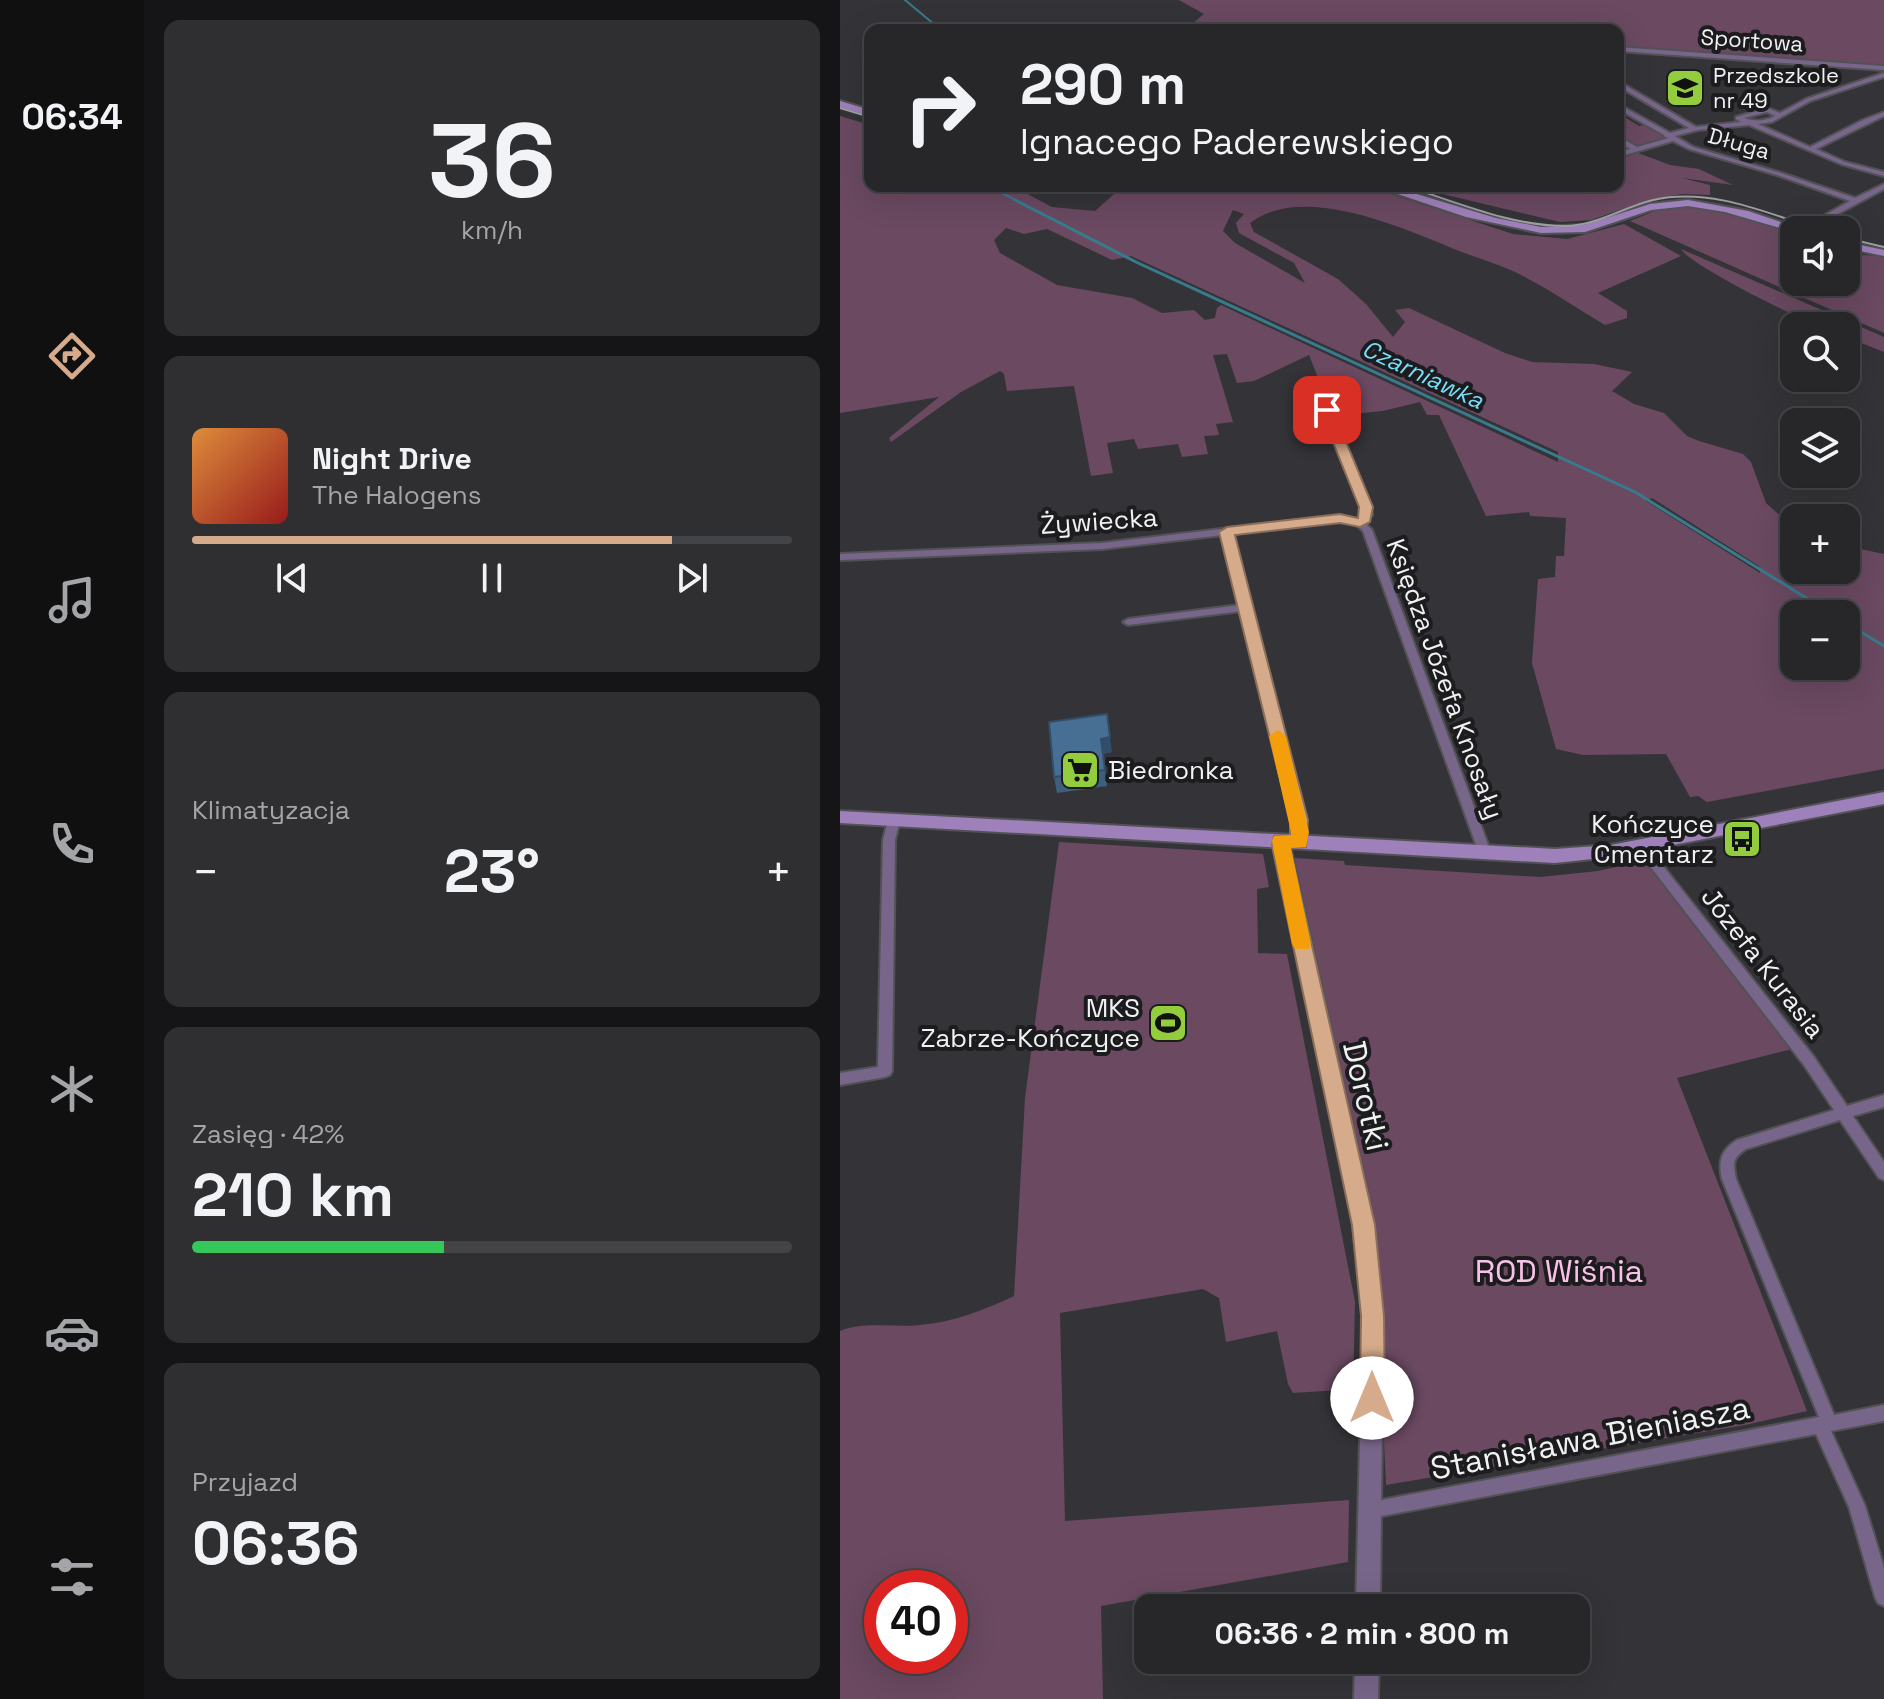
<!DOCTYPE html>
<html lang="pl">
<head>
<meta charset="utf-8">
<style>
	body { margin:0; font-family:"Space Grotesk",sans-serif; background:#2f2f32; color:#f1f3f6; height:100vh; display:flex; flex-direction:column; font-size:30px; white-space:nowrap }
	* { box-sizing:border-box; margin:0 }
	p { font-size:26px; color:#a4a5a8 }
	.icon { flex:none; width:44px; height:44px; fill:none; stroke:currentColor; stroke-width:2; stroke-linecap:round; stroke-linejoin:round }
	.map { position:relative; flex:1; overflow:hidden }
	.sheet { display:flex; flex-direction:column; gap:20px; padding:20px; background:#151517; width:696px }
	.sheet>* { flex:none }
	.top-card { position:absolute; left:24px; top:24px; width:760px; height:168px; border-radius:16px; box-shadow:0 8px 32px #0002,0 0 0 2px #434447; background:#27272a; color:#f1f3f6; overflow:hidden }
	.fabs { position:absolute; left:940px; top:216px; display:grid; gap:16px }
	.fabs a { display:grid; place-items:center; width:80px; height:80px; border-radius:16px; background:#27272a; box-shadow:0 8px 32px #0002,0 0 0 2px #434447; font-size:40px }
	.speed { position:absolute; left:24px; top:1570px; display:flex; gap:16px; font-size:40px; font-weight:700; text-align:center }
	.speed>* { display:grid; place-content:center; width:104px; height:104px; border-radius:50%; background:#27272a; box-shadow:0 8px 32px #0002,0 0 0 2px #434447; line-height:1 }
	.speed .limit { border:12px solid #d22; background:#fff; color:#111 }
	.pin { position:absolute; display:grid; place-items:center; width:68px; height:68px; color:#fff; margin:-34px; border-radius:16px; box-shadow:0 4px 12px #0006 }
	.me { position:absolute; width:88px; margin:-44px; rotate:0deg; stroke-linejoin:round; filter:drop-shadow(0 0 6px #0008) }
	.turn { display:flex; align-items:center; gap:28px; height:168px; padding:0 24px; font-size:36px }
	.turn .icon { width:104px; height:104px; stroke-width:2.5 }
	.turn b { display:block; font-size:56px; line-height:68px }
	.big { font-size:60px; font-weight:800; line-height:1.1 }
	.sheet .tile { flex:1; display:flex; flex-direction:column; justify-content:center; gap:12px; min-width:0; padding:0 28px; border-radius:16px; background:#2f2f32 }
	.sheet .dial { align-items:center; gap:0 }
	.dial b { font-size:104px; line-height:1 }
	.song { display:flex; align-items:center; gap:24px }
	.cover { width:96px; height:96px; border-radius:12px; background:linear-gradient(135deg,hsl(30 70% 55%),hsl(0 70% 35%)) }
	.played { height:8px; border-radius:4px; background:linear-gradient(90deg,#d6ab8b 80%,#434447 80%) }
	.keys { display:flex; justify-content:space-around; direction:ltr }
	.heat { display:flex; justify-content:space-between; align-items:center; font-size:44px; direction:ltr }
	.charge { height:12px; border-radius:6px; background:linear-gradient(90deg,#34c759 42%,#434447 0) }
	.trip { position:absolute; left:294px; top:1594px; width:456px; height:80px; border-radius:16px; background:#27272a; box-shadow:0 8px 32px #0002,0 0 0 2px #434447; font-weight:800; line-height:80px; text-align:center }
	main { display:flex; flex:1; min-height:0 }
	.menu { display:flex; flex-direction:column; width:144px; justify-content:space-around; align-items:center; background:#101011; color:#a4a5a8 }
	.menu .icon { width:56px; height:56px }
	.menu .selected { color:#d6ab8b }
	.menu b { font-size:36px; color:#f1f3f6 }
	.map>svg:first-child { display:block }
	.green { fill:#6a4961; fill-rule:evenodd }
	.lines { fill:none; stroke-linecap:round; stroke-linejoin:round }
	.stream-far1 { stroke:#387b8d; stroke-width:2 }
	.stream { stroke:#387b8d; stroke-width:3 }
	.minor-casing { stroke:#525256; stroke-width:4 }
	.tertiary-casing { stroke:#525256; stroke-width:4 }
	.secondary-casing { stroke:#525256; stroke-width:4 }
	.minor { fill:#78668a; fill-rule:evenodd }
	.tertiary { fill:#78668a; fill-rule:evenodd }
	.secondary { fill:#9e80ba; fill-rule:evenodd }
	.tram { stroke:#9d9ea1; stroke-width:2 }
	.wall { fill:#3d5f7e }
	.shaded-wall { fill:#324d67 }
	.building { fill:#476e93; stroke:#324d67; stroke-width:2 }
	.route { fill:#d6ab8b; stroke:#8b6f5a; stroke-width:2 }
	.slow { fill:#f59e0b }
	.labels { text-anchor:middle; dominant-baseline:central; stroke-width:8; stroke-linejoin:round; paint-order:stroke }
	.far-street-label { font-size:22px; fill:#f0f1f3; stroke:#1c1c1e }
	.far-poi-label { font-size:22px; fill:#f0f1f3; stroke:#1c1c1e; text-anchor:start }
	.far-water-label { font-size:24px; font-style:italic; fill:#77ddf9; stroke:#1c1c1e }
	.street-label { font-size:26px; fill:#f0f1f3; stroke:#1c1c1e }
	.poi-label { font-size:26px; fill:#f0f1f3; stroke:#1c1c1e; text-anchor:end }
	.near-street-label { font-size:32px; fill:#f0f1f3; stroke:#1c1c1e }
	.near-park-label { font-size:32px; fill:#f9c1e9; stroke:#1c1c1e }
</style>
</head>
<body>
<main>
<nav class="menu">
<b>06:34</b>
<svg class="icon selected" aria-label="directions" viewBox="0 0 24 24"><path d="M12 3l9 9-9 9-9-9zM9 14v-3h6M13 9l2 2-2 2"/></svg>
<svg class="icon" aria-label="music" viewBox="0 0 24 24"><path d="M9 18V5l10-2v13"/><circle cx="6" cy="18" r="3"/><circle cx="16" cy="16" r="3"/></svg>
<svg class="icon" aria-label="phone" viewBox="0 0 24 24"><path d="M5 4h4l2 5-3 2q2 4 5 5l2-3 5 2v4C11 20 4 13 5 4z"/></svg>
<svg class="icon" aria-label="climate" viewBox="0 0 24 24"><path d="M12 3v18M4 7l16 10M4 17L20 7"/></svg>
<svg class="icon" aria-label="car" viewBox="0 0 24 24"><path d="M5 17H2v-5l4-1 3-4h7l3 4 3 1v5h-3M9 17h6M6 11h13"/><circle cx="7" cy="17" r="2"/><circle cx="17" cy="17" r="2"/></svg>
<svg class="icon" aria-label="filters" viewBox="0 0 24 24"><path d="M4 7h16M4 17h16"/><circle cx="9" cy="7" r="2"/><circle cx="15" cy="17" r="2"/></svg>
</nav>
<section class="sheet">
<div class="tile dial"><b>36</b><p>km/h</p></div>
<div class="tile">
<div class="song"><i class="cover"></i><div><b>Night Drive</b><p>The Halogens</p></div></div>
<div class="played"></div>
<div class="keys"><svg class="icon" aria-label="previous" viewBox="0 0 24 24"><path d="M18 5L8 12l10 7zM5 5v14"/></svg><svg class="icon" aria-label="pause" viewBox="0 0 24 24"><path d="M8 5v14M16 5v14"/></svg><svg class="icon" aria-label="next" viewBox="0 0 24 24"><path d="M6 5l10 7-10 7zM19 5v14"/></svg></div>
</div>
<div class="tile"><p>Klimatyzacja</p>
<div class="heat"><a>−</a><b class="big">23°</b><a>+</a></div>
</div>
<div class="tile"><p>Zasięg · 42%</p><b class="big">210 km</b><div class="charge"></div></div>
<div class="tile"><p>Przyjazd</p><b class="big">06:36</b></div>
</section>
<div class="map">
<svg width="1044" height="1699" viewBox="0 0 1044 1699">
	<rect width="100%" height="100%" fill="#343438"/>
	<path class="green" d="M339 0H1044V67L778 47V30H345L364 14Z
		M778 113 799 126 805 125 826 138 797 147 778 134Z
		M0 116 30 125V186H172L212 207 255 211 283 186H526L673 234 727 239 784 224 841 256 758 293 787 311V318L765 325C738 309 710 290 681 275 662 265 640 259 619 251 565 229 463 182 410 223L414 232 498 279 526 304 553 337 565 322 555 310 569 308 665 353 692 362 754 364 792 372 772 391 794 404 824 413 847 436 859 441 903 454 911 462 926 503 954 528V570H1006V546L1044 554V769L867 802 858 796 850 797 826 754 743 755 716 749 692 663 698 579 715 577 716 556H724L726 518 690 516 689 512 646 516 599 415H587L580 402 543 411 493 416 469 355 414 381 397 383 387 354 373 355 393 422 376 424 379 435 364 436 368 454 342 457 338 444 298 449 294 439 267 443 273 473 251 476 234 386 167 391 164 374 160 371 121 392 51 442 49 438 99 397 0 413ZM393 210 404 214 396 223 399 233 454 263 465 283 395 243 383 231ZM166 228 184 234 207 229 272 260 291 256 718 452V462L381 305 377 308 375 318 365 320 354 310 322 313 292 298 217 285 160 253 154 240ZM812 498 919 566 920 573 806 501ZM954 614H1006V666H954Z
		M798 153 830 165 859 169 893 185 842 178 870 185V195L842 194 809 200 751 220 720 222 569 186H778V162L783 161 780 159Z
		M856 206 954 232V282H1006V254L1044 256V333L790 221 825 207Z
		M841 249 1044 337V352L1006 337V326C998 326 988 328 981 326 959 320 847 263 841 249Z
		M219 842 423 854 429 887 417 889 418 953 447 954 515 1302 513 1389 453 1393 448 1384 437 1331 386 1342 379 1298 363 1289 220 1313 225 1521 509 1500 508 1562 261 1606 263 1699H0V1331C25 1321 53 1328 80 1325 114 1322 144 1310 174 1296L185 1098ZM42 1588H110V1656H42Z
		M454 858 504 861 505 865 700 877 758 871 811 859 952 1049 837 1078 967 1411 905 1425 546 1485 534 1225Z"/>
	<g class="lines">
		<path class="stream-far1" d="M65 0 101 30
			M149 186 179 202"/>
		<path class="stream" d="M175 200 298 263 795 492 992 614
			M1006 623 1044 646"/>
		<g class="minor-casing">
			<path id="minor" d="M778 47 1044 66V70L778 51Z
				M1044 73V77L970 101 932 122 918 124 970 147 1023 120 1044 112V116L976 149 1005 162 1044 172V176L1001 164 909 125 858 130 835 136 853 147 941 173 1015 198 1044 184V189L968 230H958L1010 201 937 175 849 149 833 141 778 157V153L790 149 778 141V136L797 147 829 138 825 137 824 135 778 109V104L830 133 849 128 778 86V81L856 127 901 122 896 119V117L927 108 940 113 966 99ZM927 112 935 116C926 121 914 122 904 118Z
				M479 389 483 392 531 507 532 515 525 523 532 530 651 853 649 856 645 857 639 853 523 531 517 525 500 521 392 534 465 820V842L459 846 453 842V820L402 611 288 625 283 622 288 619 400 605 383 535 262 549 0 560V554L262 543 500 515 518 520 522 515 521 507 475 392Z
				M54 816 60 820 55 840 52 1071 50 1075 45 1077 0 1085V1073L38 1067 43 840 48 820Z
				M800 841 804 842 974 1057 1007 1106 1044 1095V1107L1013 1116 1044 1162V1180L1039 1178 1000 1120 906 1149C892 1158 893 1163 896 1179L994 1415 1044 1405V1421L991 1431 1025 1506 1044 1568V1606L1038 1603 1035 1597 1009 1507 976 1434 531 1518 525 1516 523 1510 525 1504 531 1502 979 1417 882 1179C878 1161 881 1150 897 1140L994 1110 964 1065 796 848 794 845 796 842Z"/>
		</g>
		<g class="tertiary-casing">
			<path id="tertiary" d="M441 835 449 841 532 1215 543 1316 540 1608H516L523 1316 512 1215 433 841Z
				M515 1660H539L538 1699H514Z"/>
		</g>
		<g class="secondary-casing">
			<path id="secondary" d="M0 101 30 110V116L0 107Z
				M534 186H550L656 218 701 227 744 225 810 204 848 200 908 211 964 230 954 232 885 212 848 206 811 210 745 232 701 233 626 217Z
				M1006 242 1044 250V256L1006 248Z
				M1044 792V804L771 857 715 863 0 823V811L715 849 771 845Z"/>
		</g>
		<use href="#minor" class="minor"/>
		<use href="#tertiary" class="tertiary"/>
		<use href="#secondary" class="secondary"/>
		<path class="tram" d="M0 108 30 117
			M565 186C617 202 671 226 725 226 757 226 783 207 813 200 870 187 927 213 980 230
			M1006 238 1044 247"/>
	</g>
	<path class="wall" d="M209 722 272 752 263 754 267 786 217 793 214 777Z"/>
	<path class="shaded-wall" d="M267 714 272 752 263 754 267 786 261 739Z"/>
	<path class="building" d="M267 714 270 737 261 739 265 770 214 777 209 722Z"/>
	<path class="route" d="M487 406 493 410 533 507 530 522 520 527 500 523 395 535 468 820 466 847 450 848 535 1225 544 1316 545 1398 541 1406 532 1410 524 1406 520 1398 521 1316 512 1225 432 846 434 836 450 835V820L379 532 387 527 500 514 518 518 519 507 480 410Z"/>
	<path class="slow" d="M438 730 446 736 469 832 466 847 451 848 471 944 469 949H455L452 944 432 841 434 836 451 835V832L429 736Z"/>
	<defs>
		<g id="school-square" transform="scale(2)"><rect x="-9" y="-9" width="18" height="18" rx="4" fill="#93cc3d" stroke="#1c1c1e"/><path d="M0-5L7-2L0 1L-7-2ZM-4 1L0 2.5L4 1V4Q0 6-4 4Z" fill="#111"/></g>
		<g id="supermarket-square" transform="scale(2)"><rect x="-9" y="-9" width="18" height="18" rx="4" fill="#93cc3d" stroke="#1c1c1e"/><path d="M-6-5.5h2.5l.6 2H6L4.5 2H-2.5L-4.4-4H-6ZM-1.5 3.2a1.3 1.3 0 1 0 .1 0ZM3 3.2a1.3 1.3 0 1 0 .1 0Z" fill="#111"/></g>
		<g id="bus-square" transform="scale(2)"><rect x="-9" y="-9" width="18" height="18" rx="4" fill="#93cc3d" stroke="#1c1c1e"/><path d="M-5-6H5V4H4V6H2V4H-2V6H-4V4H-5ZM-3.5-4V0h7V-4ZM-3.5 1.2v1.5H-2V1.2ZM2 1.2v1.5H3.5V1.2Z" fill="#111"/></g>
		<g id="stadium-square" transform="scale(2)"><rect x="-9" y="-9" width="18" height="18" rx="4" fill="#93cc3d" stroke="#1c1c1e"/><path d="M0-5a6.5 5 0 1 0 0 10a6.5 5 0 1 0 0-10ZM-3.5-1.8h7v3.6h-7Z" fill="#111"/></g>
	</defs>
	<g fill-rule="evenodd">
		<use href="#school-square" x="845" y="88"/>
		<use href="#supermarket-square" x="240" y="770"/>
		<use href="#bus-square" x="902" y="839"/>
		<use href="#stadium-square" x="328" y="1023"/>
	</g>
	<g class="labels">
		<g class="far-street-label">
			<text transform="translate(912 40) rotate(4)">Sportowa</text>
			<text transform="translate(899 143) rotate(16)">Długa</text>
		</g>
		<g class="far-poi-label">
			<text x="873" y="75">Przedszkole<tspan x="873" dy="25">nr 49</tspan></text>
		</g>
		<g class="far-water-label">
			<text transform="translate(583 374) rotate(25)">Czarniawka</text>
		</g>
		<g class="street-label">
			<text transform="translate(259 521) rotate(-4)">Żywiecka</text>
			<text transform="translate(605 679) rotate(70)">Księdza Józefa Knosały</text>
			<text transform="translate(923 963) rotate(52)">Józefa Kurasia</text>
		</g>
		<g class="poi-label">
			<text x="268" y="770" text-anchor="start">Biedronka</text>
			<text x="874" y="824">Kończyce<tspan x="874" dy="30">Cmentarz</tspan></text>
			<text x="300" y="1008">MKS<tspan x="300" dy="30">Zabrze-Kończyce</tspan></text>
		</g>
		<g class="near-street-label">
			<text transform="translate(526 1096) rotate(77)">Dorotki</text>
			<text transform="translate(750 1438) rotate(-11)">Stanisława Bieniasza</text>
		</g>
		<g class="near-park-label">
			<text x="719" y="1271">ROD Wiśnia</text>
		</g>
	</g>
</svg>
<div class="fabs">
<a><svg class="icon" aria-label="sound" viewBox="0 0 24 24"><path d="M4 9h4l5-4v14l-5-4H4zM17 9q2 3 0 6"/></svg></a>
<a><svg class="icon" aria-label="search" viewBox="0 0 24 24"><circle cx="10" cy="10" r="6"/><path d="M15 15l6 6"/></svg></a>
<a><svg class="icon" aria-label="layers" viewBox="0 0 24 24"><path d="M12 4l9 5-9 5-9-5zM3 14l9 5 9-5"/></svg></a>
<a>+</a>
<a>−</a>
</div>
<div class="speed"><div class="limit">40</div></div>
<div class="pin" style="left:487px;top:410px;background:#d93025"><svg class="icon" aria-label="arrive" viewBox="0 0 24 24"><path d="M6 21V4h12l-3 4 3 4H6"/></svg></div>
<svg class="me" style="left:532px;top:1398px" viewBox="-20 -20 40 40"><circle r="19" fill="#fff"/><path d="M0-13L10 11 0 6-10 11z" fill="#d6ab8b"/></svg>
<div class="trip">06:36 · 2 min · 800 m</div>
<div class="top-card">
<div class="turn"><svg class="icon" aria-label="right" viewBox="0 0 24 24"><path d="M7 20v-9h11M14 6l5 5-5 5"/></svg><div><b>290 m</b>Ignacego Paderewskiego</div></div>
</div>
</div>
</main>
</body>
</html>
